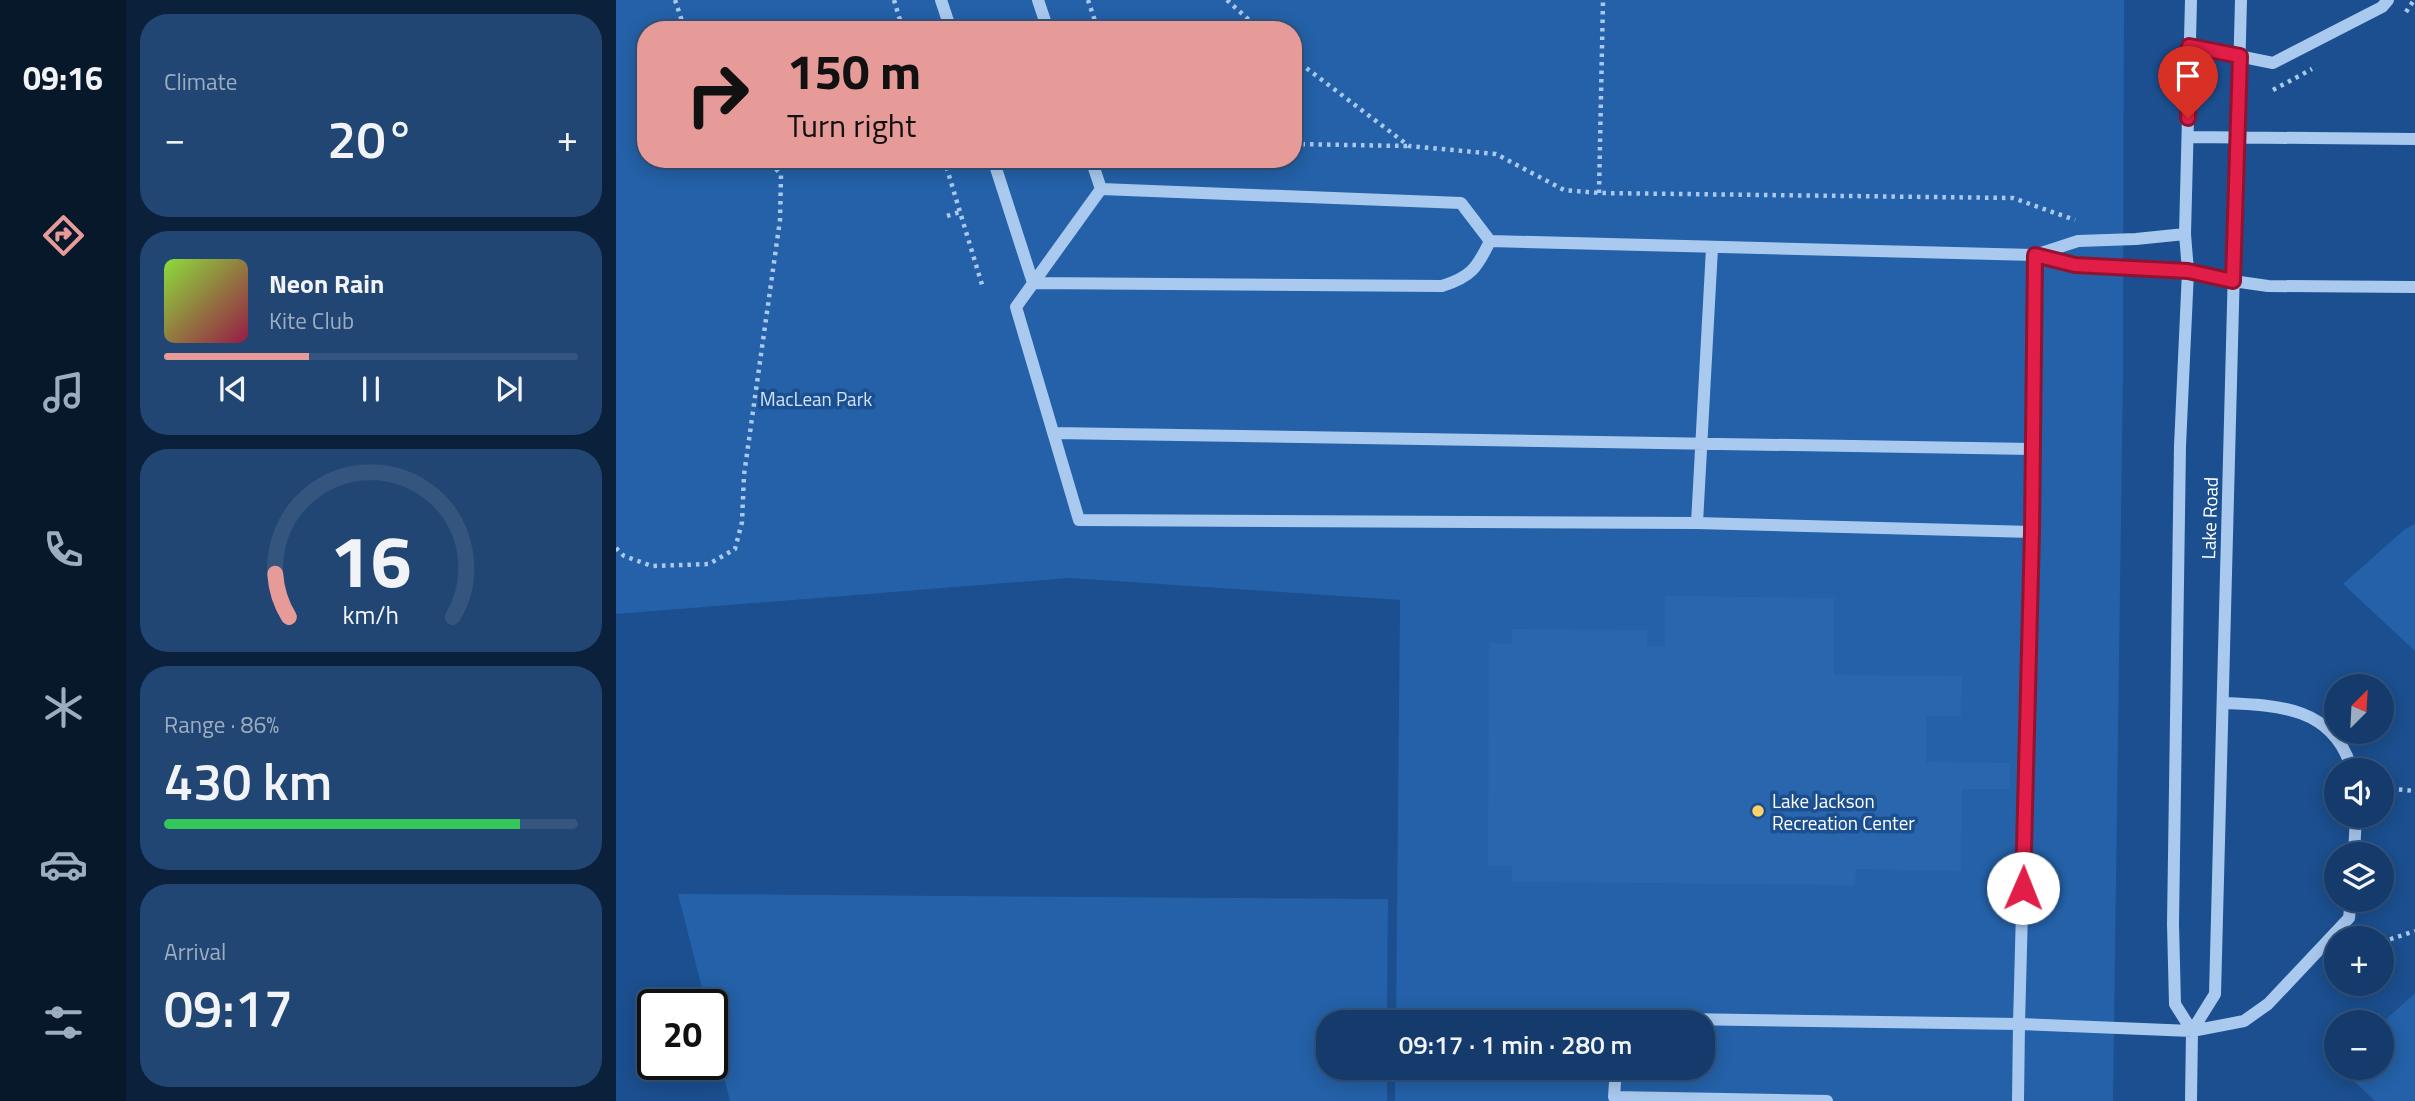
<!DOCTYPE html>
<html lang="en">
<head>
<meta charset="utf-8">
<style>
	body { margin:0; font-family:"Titillium Web",sans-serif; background:#214673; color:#f1f3f6; height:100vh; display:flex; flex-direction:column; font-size:26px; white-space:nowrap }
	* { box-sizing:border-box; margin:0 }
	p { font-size:23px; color:#9dadc1 }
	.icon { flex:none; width:38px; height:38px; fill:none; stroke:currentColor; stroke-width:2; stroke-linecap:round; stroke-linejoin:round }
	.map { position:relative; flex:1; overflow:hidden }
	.panel { display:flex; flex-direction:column; gap:14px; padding:14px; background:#0b203b; width:490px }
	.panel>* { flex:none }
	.banner { position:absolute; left:21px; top:21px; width:665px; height:147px; border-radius:28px; box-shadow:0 4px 18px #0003,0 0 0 2px #33557e; background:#e69b98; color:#111; overflow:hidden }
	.needle { width:46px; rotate:24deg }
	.fabs { position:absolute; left:1708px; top:674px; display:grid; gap:14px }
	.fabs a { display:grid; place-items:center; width:70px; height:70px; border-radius:50%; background:#143b6b; box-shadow:0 4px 18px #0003,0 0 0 2px #33557e; font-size:35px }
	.speed { position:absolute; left:21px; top:989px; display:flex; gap:14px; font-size:35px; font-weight:700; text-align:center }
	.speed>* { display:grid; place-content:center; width:91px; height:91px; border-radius:50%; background:#143b6b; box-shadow:0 4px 18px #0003,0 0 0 2px #33557e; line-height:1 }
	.speed .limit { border:4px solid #111; border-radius:10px; background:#fff; color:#111 }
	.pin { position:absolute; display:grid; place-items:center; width:60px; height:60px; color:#fff; margin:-72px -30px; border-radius:50% 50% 50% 0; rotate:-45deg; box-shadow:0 0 7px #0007 }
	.pin .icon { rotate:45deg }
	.me { position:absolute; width:77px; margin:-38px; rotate:1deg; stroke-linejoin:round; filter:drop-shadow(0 0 5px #0008) }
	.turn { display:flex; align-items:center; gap:24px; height:147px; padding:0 35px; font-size:32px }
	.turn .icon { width:91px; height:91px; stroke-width:2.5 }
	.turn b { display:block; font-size:49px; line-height:60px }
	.big { font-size:52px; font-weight:600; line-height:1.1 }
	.panel .tile { flex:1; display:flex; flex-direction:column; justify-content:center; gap:10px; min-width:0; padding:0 24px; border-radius:28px; background:#214673 }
	.panel .dial { align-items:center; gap:0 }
	.dial svg { height:182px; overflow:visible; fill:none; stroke:#33557e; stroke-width:7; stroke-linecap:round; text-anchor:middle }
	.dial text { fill:#f1f3f6; stroke:none }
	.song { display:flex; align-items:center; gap:21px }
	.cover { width:84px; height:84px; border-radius:10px; background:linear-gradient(135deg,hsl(90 70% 55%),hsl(340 70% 35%)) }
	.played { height:7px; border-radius:4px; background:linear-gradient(90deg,#e69b98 35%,#33557e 35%) }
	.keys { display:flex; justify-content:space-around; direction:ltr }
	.heat { display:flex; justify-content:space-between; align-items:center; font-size:38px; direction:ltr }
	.charge { height:10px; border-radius:5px; background:linear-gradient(90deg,#34c759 86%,#33557e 0) }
	.trip { position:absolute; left:700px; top:1010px; width:399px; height:70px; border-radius:28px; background:#143b6b; box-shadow:0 4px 18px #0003,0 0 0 2px #33557e; font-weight:600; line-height:70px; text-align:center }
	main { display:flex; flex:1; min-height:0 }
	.tab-bar { display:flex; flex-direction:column; width:126px; justify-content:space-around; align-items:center; background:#08182b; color:#9dadc1 }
	.tab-bar .icon { width:49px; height:49px }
	.tab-bar .active { color:#e69b98 }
	.tab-bar b { font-size:32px; color:#f1f3f6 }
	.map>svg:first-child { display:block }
	.green { fill:#2461a8; fill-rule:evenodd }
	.building { fill:#2a66ad }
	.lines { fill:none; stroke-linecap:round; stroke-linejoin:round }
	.path { stroke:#a9c9ee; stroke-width:4.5; stroke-dasharray:3.5 5; stroke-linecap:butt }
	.minor { stroke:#a9c9ee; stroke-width:12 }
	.route-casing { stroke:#92132f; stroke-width:18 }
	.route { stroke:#e11d48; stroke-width:12 }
	.poi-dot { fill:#ffd166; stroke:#1b4f8f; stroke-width:2.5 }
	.labels { text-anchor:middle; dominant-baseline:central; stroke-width:7; stroke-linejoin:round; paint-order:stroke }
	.park-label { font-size:19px; fill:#cfe3fa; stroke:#1b4f8f }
	.street-label { font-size:19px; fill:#fff; stroke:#1b4f8f }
	.poi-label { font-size:19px; fill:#fff; stroke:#1b4f8f; text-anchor:start }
</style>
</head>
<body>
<main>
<nav class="tab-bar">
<b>09:16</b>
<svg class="icon active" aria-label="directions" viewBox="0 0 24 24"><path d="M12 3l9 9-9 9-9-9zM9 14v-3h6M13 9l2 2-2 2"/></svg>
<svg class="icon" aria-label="music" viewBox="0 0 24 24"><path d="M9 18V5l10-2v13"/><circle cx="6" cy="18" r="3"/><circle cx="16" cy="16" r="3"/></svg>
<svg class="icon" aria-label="phone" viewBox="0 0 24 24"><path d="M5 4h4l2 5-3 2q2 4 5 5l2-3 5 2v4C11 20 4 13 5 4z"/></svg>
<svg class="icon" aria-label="climate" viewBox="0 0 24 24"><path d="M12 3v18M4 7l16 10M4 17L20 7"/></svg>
<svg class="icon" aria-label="car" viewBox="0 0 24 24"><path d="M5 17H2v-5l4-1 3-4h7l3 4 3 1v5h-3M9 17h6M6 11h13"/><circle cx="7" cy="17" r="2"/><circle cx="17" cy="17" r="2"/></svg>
<svg class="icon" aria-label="filters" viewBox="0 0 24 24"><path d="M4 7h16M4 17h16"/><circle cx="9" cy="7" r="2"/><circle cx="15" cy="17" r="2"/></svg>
</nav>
<section class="panel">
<div class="tile"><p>Climate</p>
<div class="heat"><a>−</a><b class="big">20°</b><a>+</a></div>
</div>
<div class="tile">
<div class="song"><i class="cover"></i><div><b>Neon Rain</b><p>Kite Club</p></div></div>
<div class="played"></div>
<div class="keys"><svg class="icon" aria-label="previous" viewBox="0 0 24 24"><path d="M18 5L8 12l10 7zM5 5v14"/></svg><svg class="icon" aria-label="pause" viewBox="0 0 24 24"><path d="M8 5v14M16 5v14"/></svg><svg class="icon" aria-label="next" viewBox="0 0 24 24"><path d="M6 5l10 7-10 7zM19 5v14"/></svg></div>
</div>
<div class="tile dial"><svg viewBox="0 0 100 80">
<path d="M14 69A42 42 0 1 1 86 69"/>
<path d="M14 69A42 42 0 0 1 8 50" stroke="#e69b98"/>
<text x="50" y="56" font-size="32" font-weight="700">16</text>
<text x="50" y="72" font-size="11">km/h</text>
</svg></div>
<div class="tile"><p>Range · 86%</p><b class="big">430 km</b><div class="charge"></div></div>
<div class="tile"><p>Arrival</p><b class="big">09:17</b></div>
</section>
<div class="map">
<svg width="1799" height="1101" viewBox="0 0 1799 1101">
	<rect width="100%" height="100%" fill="#1b4f8f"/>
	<path class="green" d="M0 0H1508L1507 371 1497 1101H779V1068H1087V1022H780L784 600 454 578 0 614ZM30 30H677V159H30Z
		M1799 524V651L1727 584 1789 529Z
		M62 894 772 899 771 1022H712V1068H771V1101H114L96 1029V1004H90Z
		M1799 993V1101H1759L1724 1068H1766V1023Z"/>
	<path class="building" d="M1049 596 1218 598V675L1346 676 1345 716H1310V762L1394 763V789H1346L1345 871 1240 869 1239 885 896 882V866H872L873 643 896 644V629L1031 630V646H1049Z"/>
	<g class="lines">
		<path class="path" d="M59 0 69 30
			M278 0 287 30
			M472 0 482 30
			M611 0 644 30
			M1790 12 1798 0
			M677 58 793 146 880 154 948 190 983 193 1397 198 1459 220
			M1657 90 1696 69
			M677 144 792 146
			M328 159 367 288
			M983 193 987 0
			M331 216 344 212
			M0 548 8 556 36 566 93 564 119 549 126 522 128 475 164 220 165 175 152 159
			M1766 788 1799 791
			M1766 942 1799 931"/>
		<path class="minor" d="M325 0 335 30
			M422 0 432 30
			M1575 0 1569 234 1572 271 1564 446 1557 924 1559 1004 1576 1031
			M1573 46 1657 63 1766 7 1772 0
			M1572 137 1799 139
			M377 159 417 283 826 286C855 277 861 268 874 241
			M475 159 485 189 845 203 874 241
			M485 189 400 307 463 520 1081 523 1416 532
			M874 241 1419 255 1462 241 1520 239 1569 234
			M438 433 1416 449
			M1081 523 1096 248
			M1607 703C1663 705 1718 707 1736 770
			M1738 854 1740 816
			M1735 900 1733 918 1652 1004 1628 1021 1576 1031 1403 1024 1416 532 1419 255 1459 265 1572 271 1617 281 1652 286 1799 287
			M1001 1022V1018L1403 1024 1402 1101
			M1000 1068 998 1097 1211 1101
			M1575 1101 1576 1031 1599 994 1625 0"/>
	</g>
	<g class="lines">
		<g class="route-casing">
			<path id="route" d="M1407 888 1416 532 1419 255 1459 265 1572 271 1617 281 1624 56 1573 46 1572 118"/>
		</g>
		<use href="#route" class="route"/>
	</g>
	<circle class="poi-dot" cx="1142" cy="811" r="7"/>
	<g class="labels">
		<g class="park-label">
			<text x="200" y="398">MacLean Park</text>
		</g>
		<g class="street-label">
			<text transform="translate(1593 518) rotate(-88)">Lake Road</text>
		</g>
		<g class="poi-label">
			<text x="1156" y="800">Lake Jackson<tspan x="1156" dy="22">Recreation Center</tspan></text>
		</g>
	</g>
</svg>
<div class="fabs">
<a><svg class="needle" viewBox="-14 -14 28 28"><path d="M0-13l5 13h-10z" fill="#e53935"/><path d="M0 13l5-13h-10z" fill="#9dadc1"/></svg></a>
<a><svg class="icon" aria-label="sound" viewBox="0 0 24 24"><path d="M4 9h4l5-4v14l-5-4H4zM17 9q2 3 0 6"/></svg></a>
<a><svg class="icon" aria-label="layers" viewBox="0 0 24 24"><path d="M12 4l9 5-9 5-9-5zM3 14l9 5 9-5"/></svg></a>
<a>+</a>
<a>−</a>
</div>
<div class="speed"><div class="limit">20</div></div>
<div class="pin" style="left:1572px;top:118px;background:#d93025"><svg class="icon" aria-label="arrive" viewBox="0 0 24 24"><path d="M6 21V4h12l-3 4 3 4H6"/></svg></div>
<svg class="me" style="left:1407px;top:888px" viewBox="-20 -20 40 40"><circle r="19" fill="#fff"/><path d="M0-13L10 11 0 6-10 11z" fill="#e11d48"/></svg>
<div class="trip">09:17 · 1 min · 280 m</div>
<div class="banner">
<div class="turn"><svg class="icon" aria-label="right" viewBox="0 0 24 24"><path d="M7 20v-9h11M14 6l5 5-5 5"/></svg><div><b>150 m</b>Turn right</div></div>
</div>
</div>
</main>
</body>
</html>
